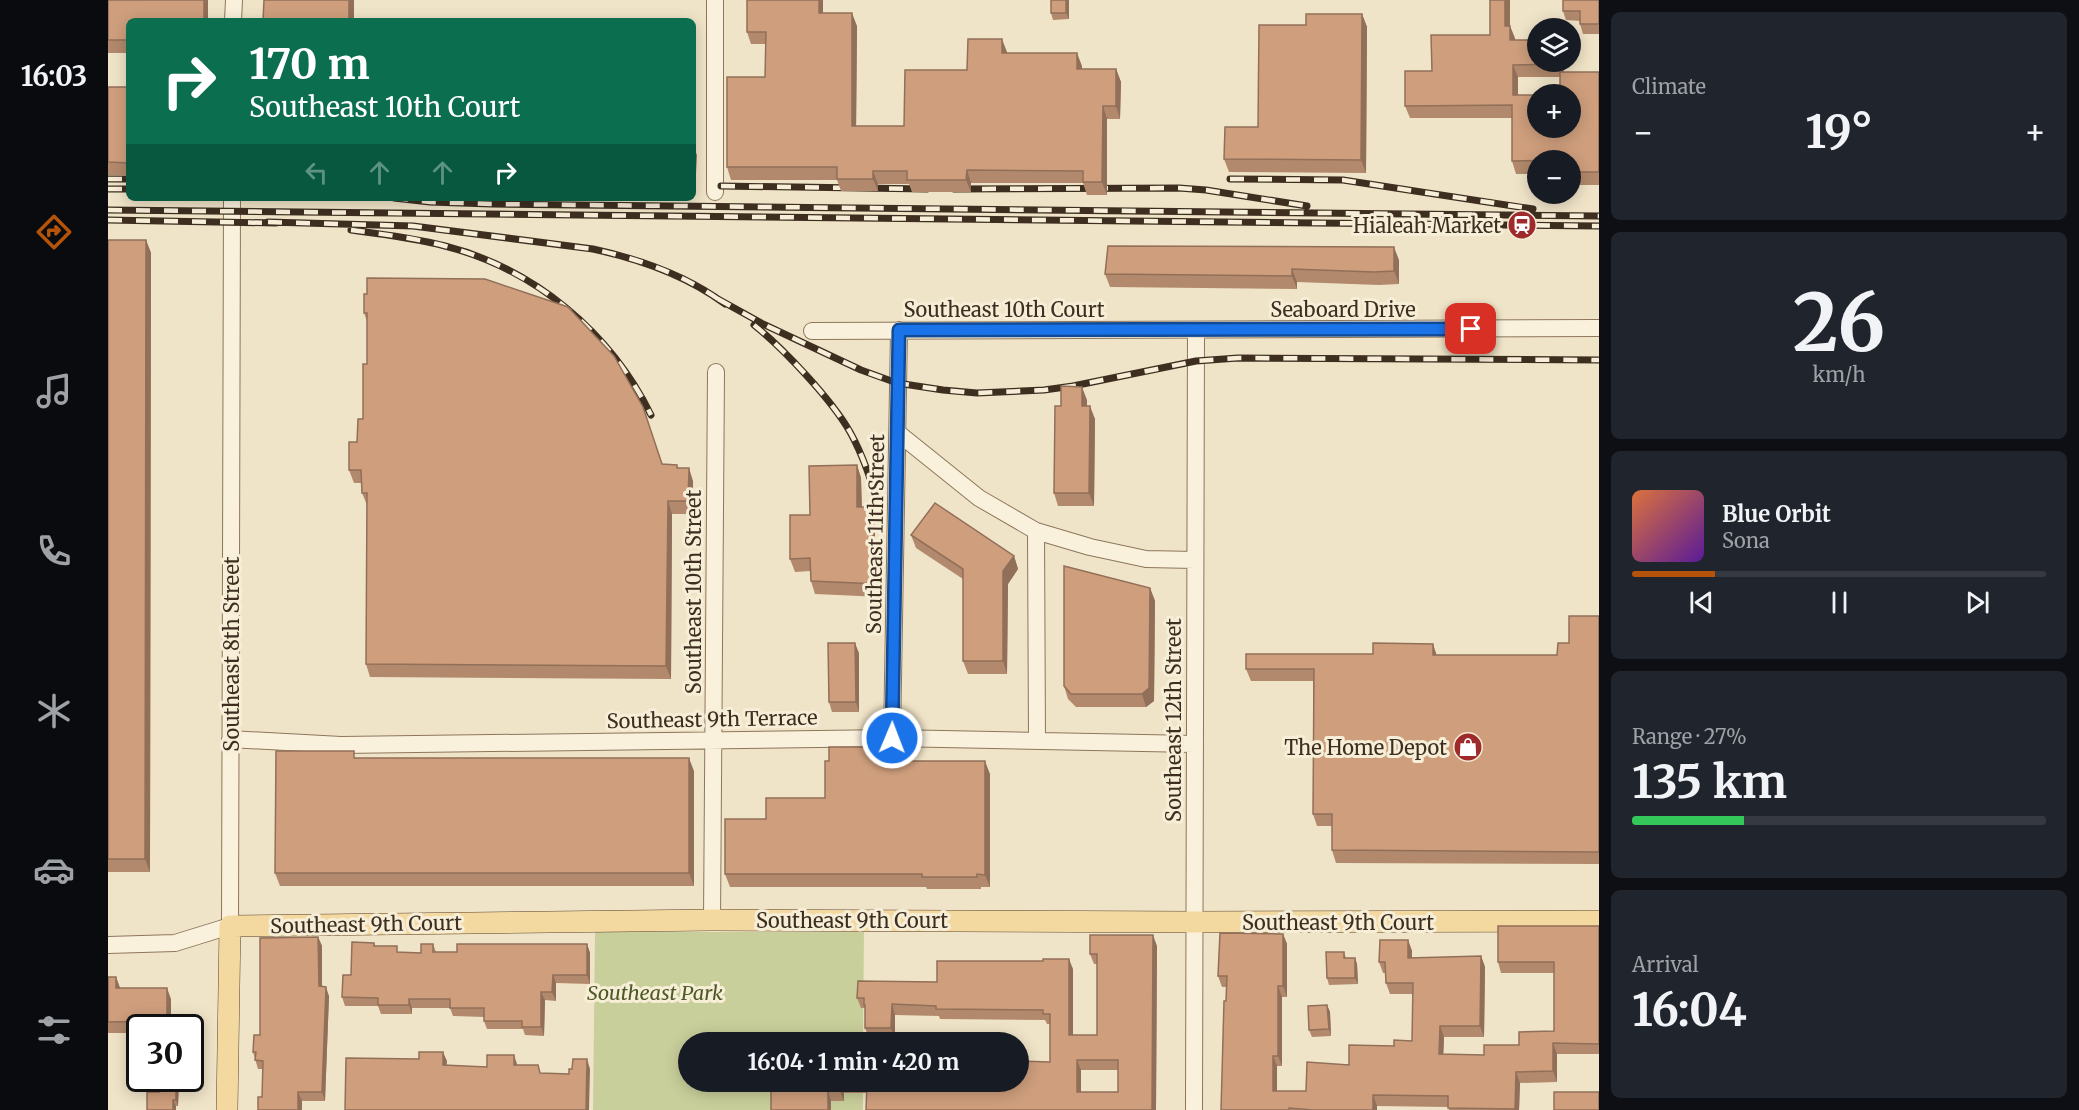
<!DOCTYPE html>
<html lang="en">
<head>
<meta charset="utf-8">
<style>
	body { margin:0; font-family:Merriweather,serif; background:#20242c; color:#f1f3f6; height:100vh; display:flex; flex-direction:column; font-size:22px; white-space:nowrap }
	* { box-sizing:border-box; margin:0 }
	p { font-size:20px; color:#9ea1a6 }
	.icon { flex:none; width:33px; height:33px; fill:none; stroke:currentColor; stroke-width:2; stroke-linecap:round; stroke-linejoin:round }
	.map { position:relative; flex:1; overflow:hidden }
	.details { display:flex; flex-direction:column; gap:12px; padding:12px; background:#0d0f14; width:480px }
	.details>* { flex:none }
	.banner { position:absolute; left:18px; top:18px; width:570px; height:183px; border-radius:9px; box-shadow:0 3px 15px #0003; background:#0b6e4f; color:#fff; overflow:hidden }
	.fabs { position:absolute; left:1419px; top:18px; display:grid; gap:12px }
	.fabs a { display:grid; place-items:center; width:54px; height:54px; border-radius:50%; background:#171b24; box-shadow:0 3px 15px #0003; font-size:30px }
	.speed { position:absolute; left:18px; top:1014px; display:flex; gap:12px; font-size:30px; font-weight:700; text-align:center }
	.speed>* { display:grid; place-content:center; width:78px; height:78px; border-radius:50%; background:#171b24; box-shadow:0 3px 15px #0003; line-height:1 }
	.speed .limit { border:3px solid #111; border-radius:9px; background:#fff; color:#111 }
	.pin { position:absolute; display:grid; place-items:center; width:51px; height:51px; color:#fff; margin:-26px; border-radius:12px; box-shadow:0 3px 9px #0006 }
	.me { position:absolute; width:66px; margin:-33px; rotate:1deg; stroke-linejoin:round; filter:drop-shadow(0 0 4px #0008) }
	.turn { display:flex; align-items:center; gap:21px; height:126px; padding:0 24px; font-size:27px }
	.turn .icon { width:78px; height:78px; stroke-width:2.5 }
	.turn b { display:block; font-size:42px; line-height:51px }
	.lanes { display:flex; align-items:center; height:57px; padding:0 24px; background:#0003; justify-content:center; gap:30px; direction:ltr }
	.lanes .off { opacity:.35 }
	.big { font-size:45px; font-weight:700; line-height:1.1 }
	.details .card { flex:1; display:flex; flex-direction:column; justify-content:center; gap:9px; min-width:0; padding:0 21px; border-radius:9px; background:#20242c }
	.details .dial { align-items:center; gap:0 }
	.dial b { font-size:78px; line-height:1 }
	.song { display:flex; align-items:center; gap:18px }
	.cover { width:72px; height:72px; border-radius:9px; background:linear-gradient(135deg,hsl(20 70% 55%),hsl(270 70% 35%)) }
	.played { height:6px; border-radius:3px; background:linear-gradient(90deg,#b45309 20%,#363941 20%) }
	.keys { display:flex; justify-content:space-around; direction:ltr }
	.heat { display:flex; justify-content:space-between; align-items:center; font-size:33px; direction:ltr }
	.charge { height:9px; border-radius:4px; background:linear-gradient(90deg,#34c759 27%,#363941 0) }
	.trip { position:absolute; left:570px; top:1032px; width:351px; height:60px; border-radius:30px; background:#171b24; box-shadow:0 3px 15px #0003; font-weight:700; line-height:60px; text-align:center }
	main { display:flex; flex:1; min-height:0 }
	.dock { display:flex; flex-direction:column; width:108px; justify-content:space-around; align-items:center; background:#090b0e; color:#9ea1a6 }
	.dock .icon { width:42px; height:42px }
	.dock .on { color:#b45309 }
	.dock b { font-size:27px; color:#f1f3f6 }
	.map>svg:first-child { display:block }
	.green { fill:#c9cf9b }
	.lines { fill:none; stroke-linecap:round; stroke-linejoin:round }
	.minor-casing { stroke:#8d765c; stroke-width:18 }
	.major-casing { stroke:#5b4430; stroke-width:22 }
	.minor { stroke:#faf1dc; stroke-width:16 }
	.major { stroke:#f3d9a0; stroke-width:21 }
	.rail-casing { stroke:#3d2e20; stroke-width:7 }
	.rail { stroke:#f7eed8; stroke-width:4.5; stroke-dasharray:14; stroke-linecap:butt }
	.wall { fill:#b2896c; fill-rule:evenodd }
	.shaded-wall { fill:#916f58 }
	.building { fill:#cf9f7d; stroke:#916f58; stroke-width:1.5; fill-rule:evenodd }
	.route-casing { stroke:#114b97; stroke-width:15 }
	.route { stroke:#1a73e8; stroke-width:10 }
	.labels { text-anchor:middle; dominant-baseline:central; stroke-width:6; stroke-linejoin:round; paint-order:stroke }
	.poi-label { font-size:20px; fill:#3d2e20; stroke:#f7eed8; text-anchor:end }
	.street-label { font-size:20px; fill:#3d2e20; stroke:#f7eed8 }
	.park-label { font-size:20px; font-style:italic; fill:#4d5a26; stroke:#f7eed8 }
</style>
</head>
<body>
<main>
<nav class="dock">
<b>16:03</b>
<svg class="icon on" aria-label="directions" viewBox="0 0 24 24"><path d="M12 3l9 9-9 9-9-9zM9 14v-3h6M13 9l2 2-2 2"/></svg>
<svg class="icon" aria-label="music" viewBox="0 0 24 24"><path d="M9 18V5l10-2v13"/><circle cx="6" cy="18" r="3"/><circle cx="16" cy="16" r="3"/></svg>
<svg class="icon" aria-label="phone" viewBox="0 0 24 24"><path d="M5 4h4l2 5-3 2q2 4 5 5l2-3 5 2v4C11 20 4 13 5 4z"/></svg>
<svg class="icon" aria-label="climate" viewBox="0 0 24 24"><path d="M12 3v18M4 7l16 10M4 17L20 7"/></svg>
<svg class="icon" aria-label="car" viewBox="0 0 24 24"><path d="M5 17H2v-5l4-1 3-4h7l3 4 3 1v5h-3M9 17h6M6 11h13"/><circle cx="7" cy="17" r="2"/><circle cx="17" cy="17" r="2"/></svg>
<svg class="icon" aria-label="filters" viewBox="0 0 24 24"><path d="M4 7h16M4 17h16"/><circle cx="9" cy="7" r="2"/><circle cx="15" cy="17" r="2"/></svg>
</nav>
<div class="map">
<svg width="1491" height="1110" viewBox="0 0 1491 1110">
	<rect width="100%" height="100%" fill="#f0e4c8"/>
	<path class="green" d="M487 932H756L755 1042H580V1082H755V1110H485Z"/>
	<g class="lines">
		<g class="minor-casing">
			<path id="minor" d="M125 21 126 0
				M607 192V0
				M704 331 1491 328
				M790 433 871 498 928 531 982 547 1038 559 1087 560
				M928 531 929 740
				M784 738 791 330
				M122 739 233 745 784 738 1086 744
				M604 920 608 372
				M0 945 67 943 122 926 124 198
				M1086 1110 1088 330"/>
		</g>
		<g class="major-casing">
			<path id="major" d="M119 1110 122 926 604 920 1086 922 1491 921"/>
		</g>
		<use href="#minor" class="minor"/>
		<use href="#major" class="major"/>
		<g class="rail-casing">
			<path id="rail" d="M0 179H21
				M1122 179 1235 180 1425 209
				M613 186 819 189
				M0 189H21
				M846 189 1071 188 1098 190 1199 206
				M286 198 322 202 384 204 1491 216
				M0 210 1491 226
				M0 220 168 223
				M160 222 305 226 485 249C531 259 578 275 617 304
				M243 230C274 234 307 238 337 246 427 269 503 333 543 415
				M610 299 655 324 753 370 789 383 835 390 869 393 936 390 965 386 1088 361 1130 358 1491 360
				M646 325C675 348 724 400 742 432 756 457 764 484 772 510"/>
		</g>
		<use href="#rail" class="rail"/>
	</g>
	<path class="wall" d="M0 0H100V21H21V53H0Z
		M639 0H715V13L749 26 748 126H796L859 70 899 53 974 66V69H1008L1013 82 1012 119H999V195H979L975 183H863V192H804L801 184H770V191H733L729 180H623L619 167 657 77 658 44H643L639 32Z
		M943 0H961V19L945 20 943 13Z
		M1491 0V34H1475L1472 24V21L1458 20 1455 11Z
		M1254 14 1259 27 1258 173 1121 172 1116 159 1150 127 1198 25Z
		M1402 26 1407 40 1455 62V72H1491V185H1462V160H1430V174H1408L1404 161V118H1302L1297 106 1324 71 1382 35ZM1410 77H1452L1462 128 1410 95Z
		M0 87H21V176L0 175Z
		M0 240H38L43 253 42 872H0Z
		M1291 260V284L1271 285 1189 282V289L1002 287 997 274Z
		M256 294 555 464 569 465 570 468 585 481V514H564L563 679 262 677 258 664 259 505 254 493V483H246L241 470 255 419 259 364V321L256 313Z
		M979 400V406L987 419 986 506H950L946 493 953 406Z
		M749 465 753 478 754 507 767 520V549H769L774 562V597L707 594 703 581 702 571 687 572 682 559 702 515Z
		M803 535 906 556 910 569 900 584 899 674H860L855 661V579L808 548Z
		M1042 588 1047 601 1046 701 1038 707H968L960 699 956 686Z
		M1491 616V864L1228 863 1224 850V826H1209L1205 814V681H1143L1138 669 1329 655H1449L1461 643Z
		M751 653V712H724L721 702Z
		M249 758 586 771V886H172L167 873Z
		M721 761H795L882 774V887H873V889H819L818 887H622L617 874 658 819 717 798Z
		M1491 926V1054H1449V1082L1412 1083 1411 1110H1341L1340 1107 1269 1106V1110H1113L1119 987H1114L1110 976 1175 934 1179 944V997H1174V1066H1169V1091H1198L1241 1065 1286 1046 1304 1041 1305 994H1282L1278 983V973H1275L1271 962 1300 940 1304 951V958L1373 956 1377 967 1376 1037H1336L1335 1054 1376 1055 1411 1045 1446 1031V973H1393L1390 962Z
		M210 937 214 946V986L221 996 217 1101H194L155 1069H150L145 1052 152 1035Z
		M266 943 267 946 291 952 313 953 325 944 328 952H349L479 944 482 953V984L448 983V1001L437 1000 436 1036 417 1035 415 1029H379L376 1021V1017L345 1016 342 1008H304V1014H273L270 1006H237L234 997 243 975Z
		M1049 946 1048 1110 759 1093H736V1101H723V1110L663 1082H686L688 1087V1090L711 1091V1082L942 1062V1024H939L937 1020 832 1019 831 1016 787 1015V1038H761L757 1028V1008H753L749 998 829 982 965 969V1035H989V964H986L982 954ZM973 1070H1010V1092H973Z
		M1236 952 1238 958H1247L1249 964 1250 984 1221 985 1219 978Z
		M0 977H8L12 988 63 999V1028H32V1033H0Z
		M1219 1005 1222 1012 1223 1036 1204 1037 1201 1030Z
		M71 1078 70 1106H68L51 1092Z"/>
	<path class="shaded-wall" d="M96 0H100V21H96Z
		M241 0H246V21H241Z
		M711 0H715V26L711 13Z
		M958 0H961V19L958 13Z
		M1397 0H1402V39L1397 26Z
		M744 13 749 26 748 139 744 126Z
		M1254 14 1259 27 1258 173 1253 160Z
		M1402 26 1407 38V53L1402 40Z
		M894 39 899 52V65L894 53Z
		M969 53 974 66V82L969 69Z
		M1451 62H1455L1456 77 1451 64Z
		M1405 65 1410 77V107L1405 95Z
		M1008 69 1013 82 1012 119 1008 106Z
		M995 106 999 119V195L994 182Z
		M585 145 589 155 587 193 585 188Z
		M859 170 863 183V192L858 180Z
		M765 171 770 184V191L765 179Z
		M38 240 43 253 42 872 37 859Z
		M1286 247 1291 260V284L1286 271Z
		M1184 269 1189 282V289L1184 276Z
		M974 387 979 400 978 419 974 406Z
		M982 406 987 419 986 506 981 493Z
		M749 465 753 478 754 520 749 507Z
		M581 468 585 481V514L580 501Z
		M560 501 564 514 563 679 558 666Z
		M762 507 767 520V562L763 549Z
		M769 549 774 562V597L770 584Z
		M906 556 910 569 900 584 899 674 895 661V571Z
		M1042 588 1047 601 1046 701 1038 707 1034 694Z
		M747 643 751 653V712L748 702Z
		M1325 644 1329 656 1325 655Z
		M790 747 795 760V773L790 761Z
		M581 758 586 771V886L581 873Z
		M877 761 882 774V887L877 875Z
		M1175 934 1179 944V997L1175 986Z
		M1045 935 1049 946 1048 1110H1044Z
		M210 937 214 946V995L211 986Z
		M1300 940 1304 951V969L1300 958Z
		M479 944 482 953V984L479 975Z
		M1373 956 1377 967 1376 1037 1372 1026Z
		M1247 958 1249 964 1250 984 1247 978Z
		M961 959 965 969V1045L961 1035Z
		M445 975 448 983V1001L444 992Z
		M8 977 12 988H8Z
		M1170 986 1174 997V1066L1170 1056Z
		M218 987 221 996 217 1101 214 1092Z
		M59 988 63 999V1028H61L59 1021Z
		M433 992 437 1000 436 1036 433 1027Z
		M301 999 304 1008V1014L301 1005Z
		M784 1004 787 1015V1038L783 1028Z
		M1219 1005 1222 1012 1223 1036 1221 1029Z
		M1332 1026 1336 1037 1335 1065 1331 1054Z
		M1445 1043 1449 1054V1082L1445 1071Z
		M335 1052 339 1061 338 1074 335 1065Z
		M406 1055 409 1064V1074L406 1065Z
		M1165 1056 1169 1066V1102L1165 1091Z
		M479 1059 482 1069 481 1110H478Z
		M969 1060 973 1070V1102L969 1092Z
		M1408 1072 1412 1083 1411 1110H1408L1407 1109Z
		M68 1078H71L70 1106 68 1100Z
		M684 1082H686L688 1087V1100L684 1090Z
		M732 1083 736 1093V1101L732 1091Z
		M720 1091 723 1101V1110H720Z
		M190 1092 194 1101V1110H190Z
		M1265 1095 1269 1106V1110H1265Z
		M65 1100 68 1106V1110H65Z"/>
	<path class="building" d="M0 0H96V21H21V40H0Z
		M156 0H241V21H155Z
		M639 0H711V13H744V126H796L797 70H859L860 39H894V53H969V69H1008V106H995L994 182H975V171L859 170 858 180H799V171H765V179H729V167H619V77H657L658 32H639Z
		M943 0H958V13H943Z
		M1382 0H1397V26H1402V40H1430V62H1451V64L1405 65V95H1430V128H1462V94H1452V72H1491V172H1462V160L1404 161V105L1297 106V71H1324L1323 35H1382Z
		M1455 0H1491V24H1472V11H1455Z
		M1198 14H1254L1253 160 1116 159 1117 127H1150L1151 25H1198Z
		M0 87H21V163L0 162Z
		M0 240H38L37 859H0Z
		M1000 246 1286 247V271L1266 272 1184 269V276L997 274Z
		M259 278 377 279 460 307 506 356 535 407 554 464 569 465V468H581L580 501H560L558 666 258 664 259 493H254L253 470H241V442H249L250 419H255V364H259V313H256V294H259Z
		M953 386 974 387V406H982L981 493H946L947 406H953Z
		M749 465V507H762L763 549H769L770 584 703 581 702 558 682 559V515H702L701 466Z
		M827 503 906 556 895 571V661H855V569L803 535Z
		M956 566 1042 588 1041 688 1034 694H963L956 686Z
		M1461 616H1491V852L1224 850V814H1205L1206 669H1138V654H1265V643L1325 644V655H1449L1450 643H1461Z
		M720 643H747L748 702H721Z
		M721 747H790V761H877V875L869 874V877H814V874H617V819H658V798H717V761H721Z
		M168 751H246V758H581V873H167Z
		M1390 926H1491V1044L1445 1043V1071L1408 1072 1407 1109 1340 1108V1096L1265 1095V1110H1205L1181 1108V1110H1113L1116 1001H1118L1119 976H1110L1112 933 1175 934V986H1170V1056H1165V1091H1198L1199 1062 1241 1065V1045L1286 1046V1040L1304 1041 1305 983H1278L1277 962H1271L1272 940H1300V958L1373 956 1372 1026H1332L1331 1054 1376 1055V1045H1411V1032L1446 1031V962H1390Z
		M982 935H1045L1044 1110H758L759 1083H732V1091H720V1110H663V1082H684V1090L711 1091V1082H910V1061L942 1062V1014H935V1010L828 1009V1006L784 1004 783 1028H757V1005H756V998H749L750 981 829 982V961H935V959H961V1035H989V954H982ZM969 1060H1010V1092H969Z
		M210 937 211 986 218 987 214 1092H190V1110H150V1097H154L155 1061 147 1060 148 1052H145L146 1035H152V938Z
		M244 942 266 943V946H289V952L313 953V944H325V952H349V944H479V975H445L444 992H433V1027H414V1021H376V1008H342V999H301V1005H270V998L234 997 235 975H243Z
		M1218 952H1236V958H1247V978H1219Z
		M0 977H8V988H59V1021L0 1022Z
		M1219 1005 1221 1029 1201 1030 1200 1006Z
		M311 1052H335V1065L379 1067V1055H406V1065H430L432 1073 461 1074V1069H464L465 1059H479L478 1110H237L238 1058 311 1059Z
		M51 1078H68V1100H65V1110H39V1092H51Z
		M1446 1092H1491V1110H1446Z"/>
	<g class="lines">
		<g class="route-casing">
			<path id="route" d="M784 738 791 330 1363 329"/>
		</g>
		<use href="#route" class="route"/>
	</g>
	<defs>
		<g id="station-disc" transform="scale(1.5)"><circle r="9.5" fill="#9e2a2b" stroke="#f7eed8"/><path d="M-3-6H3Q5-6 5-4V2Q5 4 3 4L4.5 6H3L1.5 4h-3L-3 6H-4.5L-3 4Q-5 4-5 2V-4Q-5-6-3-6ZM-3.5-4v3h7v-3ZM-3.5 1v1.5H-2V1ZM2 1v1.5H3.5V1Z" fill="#fff"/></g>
		<g id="shop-disc" transform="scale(1.5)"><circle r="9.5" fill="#9e2a2b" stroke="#f7eed8"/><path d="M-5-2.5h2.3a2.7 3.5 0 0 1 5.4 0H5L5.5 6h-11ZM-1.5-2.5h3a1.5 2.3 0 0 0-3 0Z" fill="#fff"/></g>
	</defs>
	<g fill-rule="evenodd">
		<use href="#station-disc" x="1414" y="225"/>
		<use href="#shop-disc" x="1360" y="747"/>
	</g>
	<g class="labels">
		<g class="poi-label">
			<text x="1393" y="225">Hialeah Market</text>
			<text x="1339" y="747">The Home Depot</text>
		</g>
		<g class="street-label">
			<text x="896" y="309">Southeast 10th Court</text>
			<text x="1235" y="309">Seaboard Drive</text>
			<text transform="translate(767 534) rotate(-89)">Southeast 11th Street</text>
			<text transform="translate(585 592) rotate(-90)">Southeast 10th Street</text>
			<text transform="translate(123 654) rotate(-90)">Southeast 8th Street</text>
			<text transform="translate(604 719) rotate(-1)">Southeast 9th Terrace</text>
			<text transform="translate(1065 720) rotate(-90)">Southeast 12th Street</text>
			<text x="744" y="920">Southeast 9th Court</text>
			<text x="1230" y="922">Southeast 9th Court</text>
			<text transform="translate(258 924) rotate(-1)">Southeast 9th Court</text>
		</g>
		<g class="park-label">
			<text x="547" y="992">Southeast Park</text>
		</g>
	</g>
</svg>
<div class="fabs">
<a><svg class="icon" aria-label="layers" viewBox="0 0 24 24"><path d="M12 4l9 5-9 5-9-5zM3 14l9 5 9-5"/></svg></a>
<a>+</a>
<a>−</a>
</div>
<div class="speed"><div class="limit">30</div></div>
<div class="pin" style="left:1363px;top:329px;background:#d93025"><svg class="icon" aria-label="arrive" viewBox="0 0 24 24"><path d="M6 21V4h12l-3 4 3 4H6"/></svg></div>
<svg class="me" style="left:784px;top:738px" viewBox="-20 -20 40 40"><circle r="17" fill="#1a73e8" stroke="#fff" stroke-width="3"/><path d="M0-11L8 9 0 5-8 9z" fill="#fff"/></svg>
<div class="trip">16:04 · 1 min · 420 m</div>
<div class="banner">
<div class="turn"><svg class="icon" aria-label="right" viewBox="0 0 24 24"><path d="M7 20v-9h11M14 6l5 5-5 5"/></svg><div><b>170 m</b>Southeast 10th Court</div></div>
<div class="lanes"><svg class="icon off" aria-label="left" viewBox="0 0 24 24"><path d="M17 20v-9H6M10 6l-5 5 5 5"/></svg><svg class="icon off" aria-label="ahead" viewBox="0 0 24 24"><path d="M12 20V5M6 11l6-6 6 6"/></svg><svg class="icon off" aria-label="ahead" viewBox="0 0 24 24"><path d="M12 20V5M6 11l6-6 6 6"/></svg><svg class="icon" aria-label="right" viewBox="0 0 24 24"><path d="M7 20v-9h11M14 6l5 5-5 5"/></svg></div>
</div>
</div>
<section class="details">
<div class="card"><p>Climate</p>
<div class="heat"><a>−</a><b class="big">19°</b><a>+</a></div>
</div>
<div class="card dial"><b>26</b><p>km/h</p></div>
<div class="card">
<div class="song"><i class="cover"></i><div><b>Blue Orbit</b><p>Sona</p></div></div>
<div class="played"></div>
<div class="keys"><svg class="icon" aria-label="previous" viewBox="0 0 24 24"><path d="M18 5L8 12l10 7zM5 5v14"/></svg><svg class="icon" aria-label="pause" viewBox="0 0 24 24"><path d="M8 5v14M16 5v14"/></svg><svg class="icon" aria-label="next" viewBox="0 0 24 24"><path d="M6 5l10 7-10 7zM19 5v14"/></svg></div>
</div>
<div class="card"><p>Range · 27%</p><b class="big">135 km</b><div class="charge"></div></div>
<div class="card"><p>Arrival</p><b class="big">16:04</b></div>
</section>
</main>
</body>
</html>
